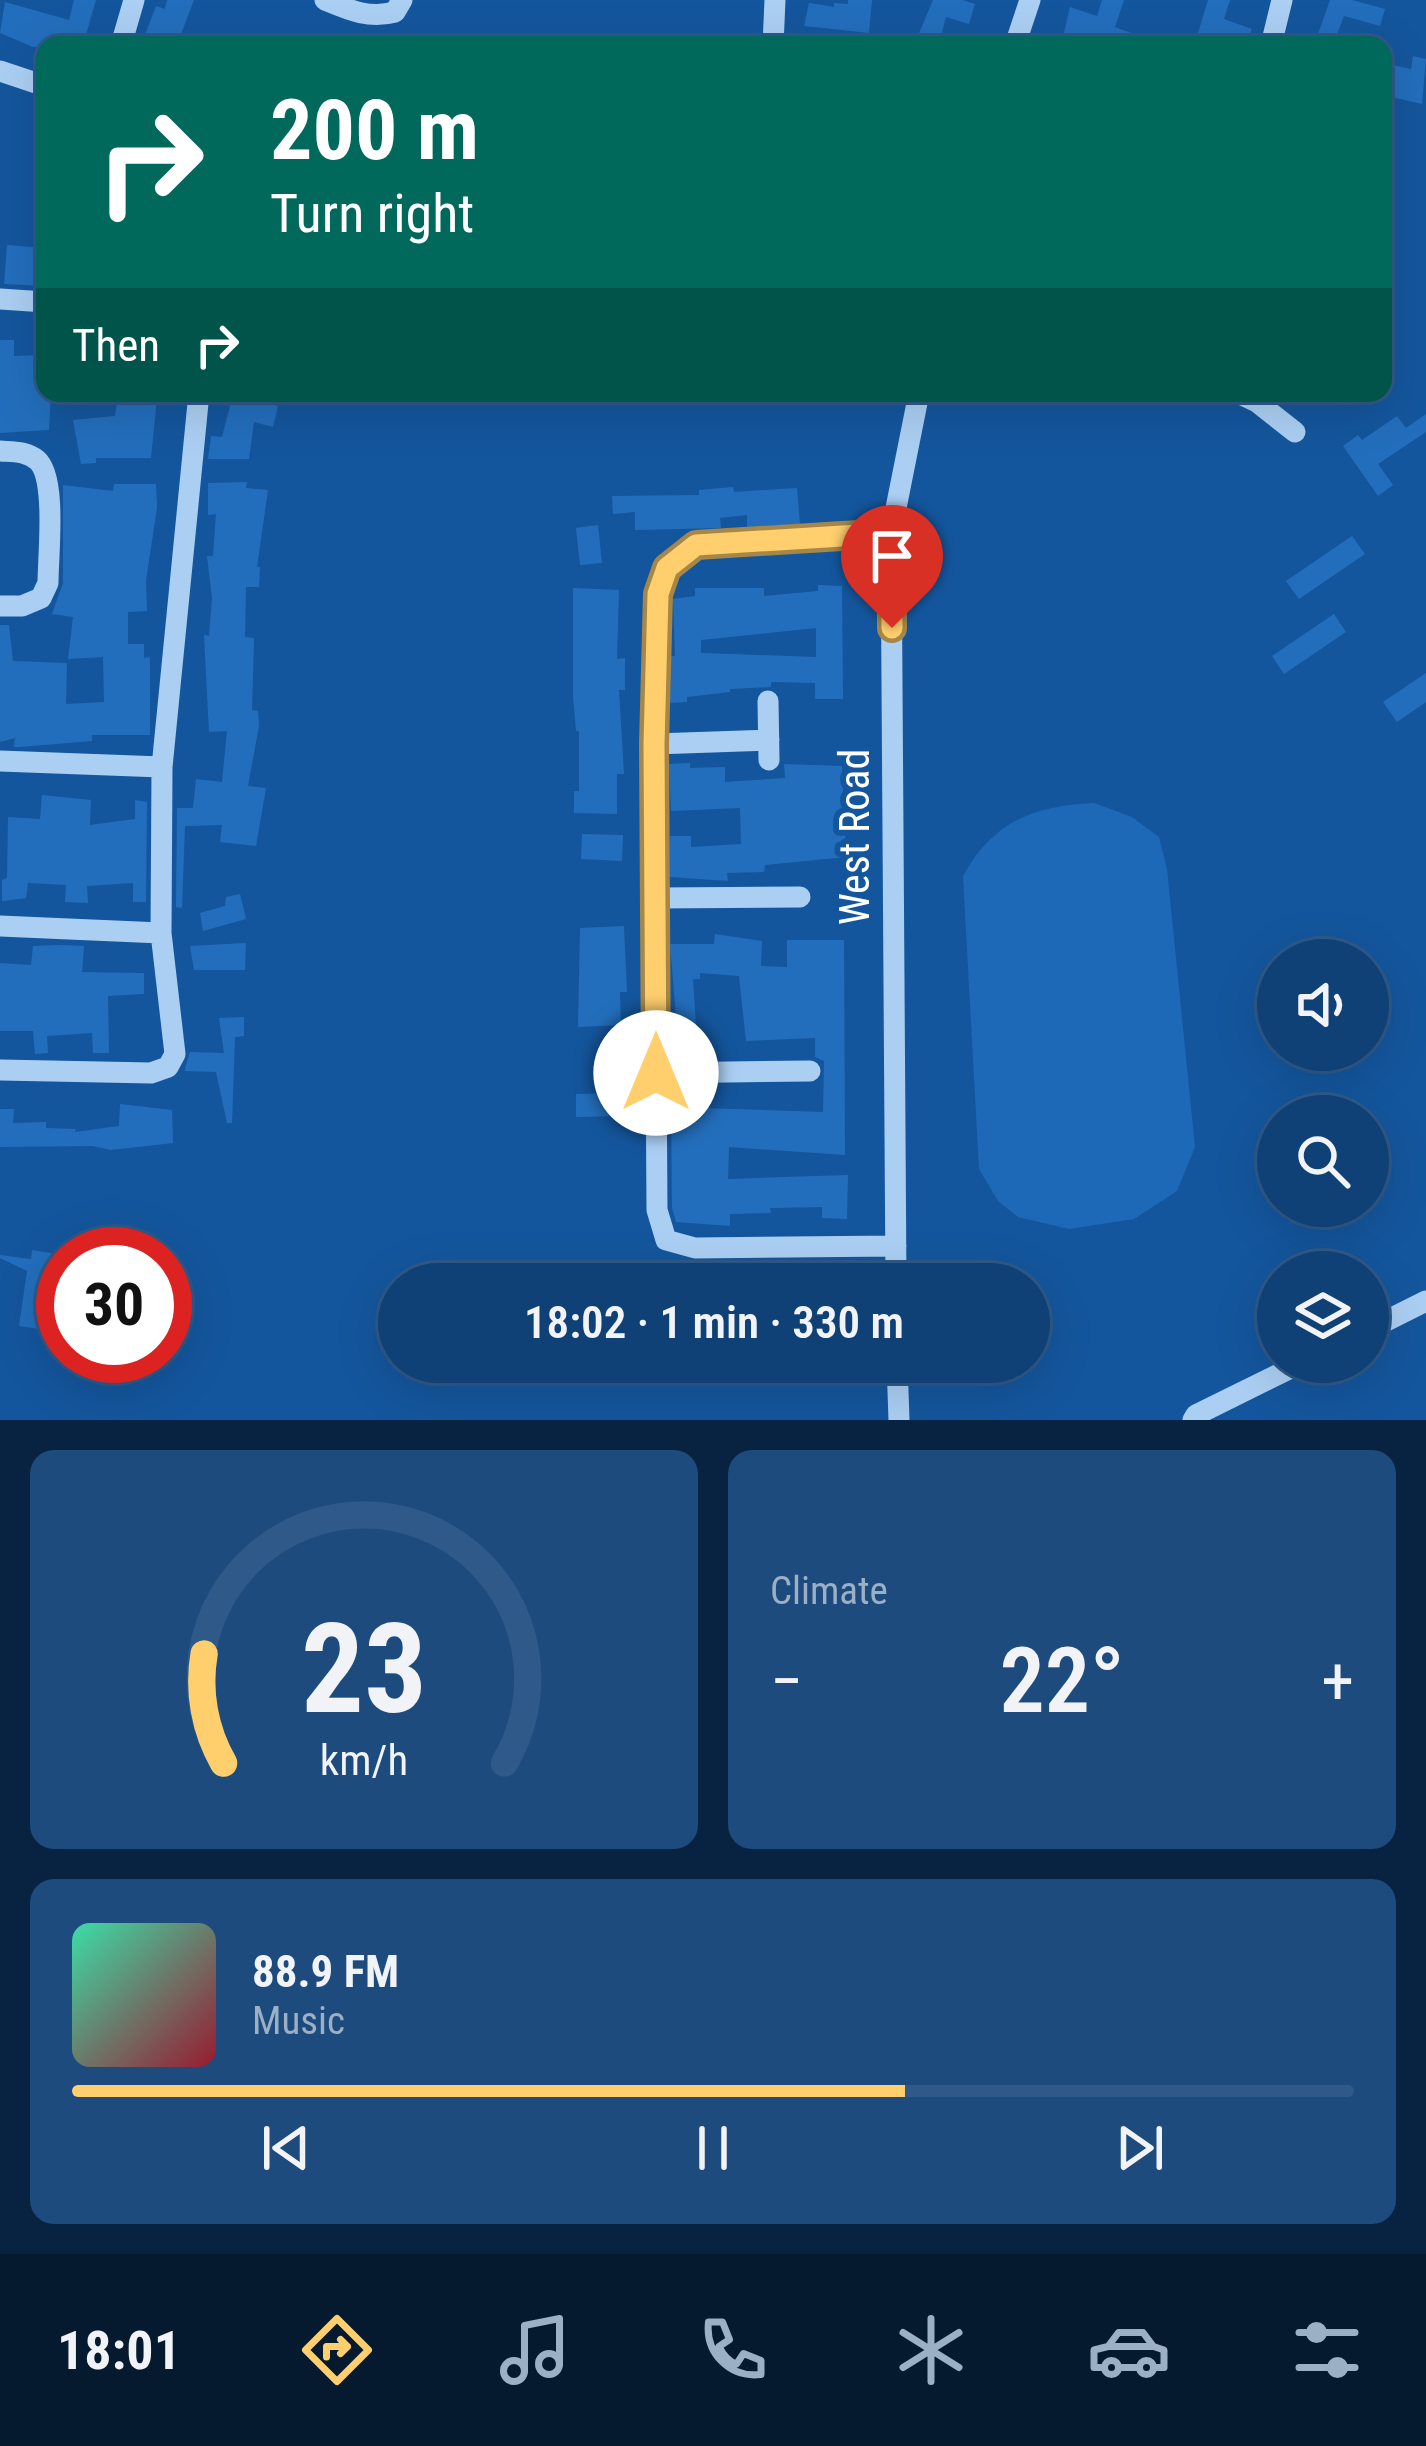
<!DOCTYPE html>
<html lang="en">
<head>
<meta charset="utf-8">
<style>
	body { margin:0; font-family:"Roboto Condensed",sans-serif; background:#1d4b7e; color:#f1f3f6; height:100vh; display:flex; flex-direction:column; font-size:45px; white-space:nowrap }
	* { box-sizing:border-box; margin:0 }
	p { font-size:39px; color:#9bafc5 }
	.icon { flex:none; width:66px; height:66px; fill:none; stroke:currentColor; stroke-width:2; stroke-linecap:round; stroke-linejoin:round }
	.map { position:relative; height:1420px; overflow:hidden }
	.details { display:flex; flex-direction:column; gap:30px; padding:30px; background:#082341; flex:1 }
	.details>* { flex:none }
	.guide { position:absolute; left:36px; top:36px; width:1356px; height:366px; border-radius:24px; box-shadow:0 12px 48px #0002,0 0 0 3px #2f5988; background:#00695c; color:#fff; overflow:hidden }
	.controls { position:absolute; left:1257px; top:939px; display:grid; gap:24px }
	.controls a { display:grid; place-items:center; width:132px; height:132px; border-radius:50%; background:#0f4076; box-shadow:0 12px 48px #0002,0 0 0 3px #2f5988; font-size:60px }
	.speed { position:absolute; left:36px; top:1227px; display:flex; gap:24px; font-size:60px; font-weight:700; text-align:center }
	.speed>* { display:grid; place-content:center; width:156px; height:156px; border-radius:50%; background:#0f4076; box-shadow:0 12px 48px #0002,0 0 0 3px #2f5988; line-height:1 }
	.speed .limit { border:18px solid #d22; background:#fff; color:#111 }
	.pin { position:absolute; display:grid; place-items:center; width:102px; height:102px; color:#fff; margin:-123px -51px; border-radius:50% 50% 50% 0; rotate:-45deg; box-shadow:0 0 12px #0007 }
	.pin .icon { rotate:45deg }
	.me { position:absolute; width:132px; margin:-66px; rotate:0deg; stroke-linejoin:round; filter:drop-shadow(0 0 9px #0008) }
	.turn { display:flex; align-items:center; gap:42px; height:252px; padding:0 36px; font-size:54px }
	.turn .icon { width:156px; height:156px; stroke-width:2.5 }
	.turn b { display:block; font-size:84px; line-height:102px }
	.then { display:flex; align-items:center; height:114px; padding:0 36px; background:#0003; gap:24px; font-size:45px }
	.big { font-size:90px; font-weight:600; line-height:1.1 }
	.details .widget { flex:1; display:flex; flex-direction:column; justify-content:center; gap:18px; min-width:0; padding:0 42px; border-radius:24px; background:#1d4b7e }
	.details .dial { align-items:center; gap:0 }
	.dial svg { height:312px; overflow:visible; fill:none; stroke:#2f5988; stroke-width:7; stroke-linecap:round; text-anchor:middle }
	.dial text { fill:#f1f3f6; stroke:none }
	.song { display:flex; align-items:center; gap:36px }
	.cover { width:144px; height:144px; border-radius:18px; background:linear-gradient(135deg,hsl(160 70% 55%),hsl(350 70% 35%)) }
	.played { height:12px; border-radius:6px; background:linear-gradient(90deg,#ffcf6e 65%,#2f5988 65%) }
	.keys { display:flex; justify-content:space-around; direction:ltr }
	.heat { display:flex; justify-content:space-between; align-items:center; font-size:66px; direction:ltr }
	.details .tiles { flex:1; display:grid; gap:30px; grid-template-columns:1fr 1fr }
	.widget:last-child { grid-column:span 2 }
	.trip { position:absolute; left:378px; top:1263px; width:672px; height:120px; border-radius:60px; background:#0f4076; box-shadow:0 12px 48px #0002,0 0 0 3px #2f5988; font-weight:600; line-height:120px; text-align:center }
	.tabs { display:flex; height:192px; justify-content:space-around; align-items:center; background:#061a2f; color:#9bafc5 }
	.tabs .icon { width:84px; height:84px }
	.tabs .active { color:#ffcf6e }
	.tabs b { font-size:54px; color:#f1f3f6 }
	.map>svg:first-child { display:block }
	.green { fill:#1d69b7 }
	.building { fill:#236ebc; fill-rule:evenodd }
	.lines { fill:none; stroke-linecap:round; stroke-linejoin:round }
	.minor { stroke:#abcff3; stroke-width:21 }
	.route-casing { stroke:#a68748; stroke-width:30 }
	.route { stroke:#ffcf6e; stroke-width:21 }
	.labels { text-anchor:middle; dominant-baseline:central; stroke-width:12; stroke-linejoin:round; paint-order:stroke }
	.street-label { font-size:42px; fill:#fff; stroke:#14569d }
</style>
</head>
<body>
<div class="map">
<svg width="1426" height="1420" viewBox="0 0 1426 1420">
	<rect width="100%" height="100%" fill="#14569d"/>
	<path class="green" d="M1094 803 1132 817 1159 837 1167 869 1195 1147 1177 1191 1134 1219 1069 1229 1018 1217 998 1201 979 1169 963 876C993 822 1032 806 1094 803Z"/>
	<path class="building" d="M74 0H96L83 45 33 47 0 33 5 2 69 20Z
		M167 0H194L177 45H141L156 6 165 9Z
		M848 0H872L869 33 804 26 809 3 834 7V3L848 4Z
		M933 0H962L975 4 969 24 946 17 939 44 917 38Z
		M1102 0H1124L1115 27 1163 45H1061L1070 7 1097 16Z
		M1208 0H1230L1224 19 1252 29 1245 45 1198 33Z
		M1330 0H1352L1385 9 1380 26 1344 16 1334 43 1317 37Z
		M1413 56 1426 59 1422 104 1383 95V63L1411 69Z
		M7 245 45 248V286L4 284Z
		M0 340H14V356L45 355V393H51L49 430 0 433Z
		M233 394 278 406 273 427 254 422 249 459H208L211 436 222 437Z
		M157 398 151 458H96V463L81 464 73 420 115 416 117 401Z
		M1426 414V432L1378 464 1393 485 1378 496 1343 446 1358 435 1362 440 1397 416 1406 428Z
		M247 482 246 488 268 490 257 567H260L259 587H246L245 637 254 638 252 710 258 711 259 726 248 786 266 788 256 846 220 842 222 825 185 826 182 908 176 907 177 808H193L196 779 222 782 227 731 209 732 204 635 209 636 212 598 207 556H213L216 514 208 515V483Z
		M114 484H156L157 508 146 580 147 611 128 612V644H144V658L150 657V735H92V741L20 747H14L15 738 0 742V625H9L13 661 67 663 66 704 104 702 103 657 68 659 73 617 52 614 63 583V485L113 491Z
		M733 487 734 492 797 488 800 524 747 527V515L720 518 721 528 635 530V512L613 514 612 496 699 495V490Z
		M598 525 602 563 580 565 576 528Z
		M1352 536 1365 554 1299 599 1286 581Z
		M818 585 842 586 843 699H815V683L771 682V687L730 689V692L687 697V702L670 703 671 656H675L673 599 695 596V588H764V596L818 591ZM816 628V657L701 653V640Z
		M573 588 619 590 617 659 625 658V690H619L624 774H617V814L574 813V791H579V731H576L573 695Z
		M1334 614 1346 632 1284 674 1272 656Z
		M1426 673V702L1397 722 1383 702Z
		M690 763V768L725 767V782L785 778 784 764 842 766 846 857 765 865 764 872 727 873 728 881 670 877V836H691V847L741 844 740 808 671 811 669 764Z
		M42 795 91 800 90 825 135 819V800L147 802 146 902H133V883L87 886 88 903 65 902 66 885 28 883 26 898 2 901V880L7 878 8 817 40 819Z
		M582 834 623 835 622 861 581 859Z
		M240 894 246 919 203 931 200 913 225 906 226 897Z
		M624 926 627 992H620L621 1025 578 1027 580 928Z
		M715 934 762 941 761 966 787 967V940H844L845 1155 729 1147 728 1179 848 1175 847 1219 822 1218V1207L770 1208 771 1213 730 1214V1226L676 1222 672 1208 671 1107 823 1112 824 1061 815 1057V1038L746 1041 739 976 700 973V979H693L696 1026 677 1028 670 944H714Z
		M246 943 245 970H194L190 946Z
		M59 945 84 946 82 972 144 973V994L108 996 109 1053H93L92 1033 47 1036 48 1053 35 1054 33 1031H0V963L31 965 33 946Z
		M244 1017V1036L235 1037 232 1123H227L216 1072 185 1071V1068L190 1052 224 1053 219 1018Z
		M623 1093 624 1116 576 1117V1094Z
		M120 1104 172 1110 173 1143 111 1150 92 1146 0 1147V1109H14L13 1123 46 1122V1128L76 1129 75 1132 119 1126Z
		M32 1250 63 1255V1283H60L53 1331 19 1326 27 1271 0 1258V1255L31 1259Z"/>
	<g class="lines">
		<path class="minor" d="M325 0C349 10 369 19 395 12L402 0
			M121 45 134 0
			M773 45 775 0
			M1015 45 1030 0
			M1271 45 1282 0
			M0 71 45 86
			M0 299 45 302
			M1238 393 1257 402 1295 432
			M0 451C13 452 26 451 37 460 57 477 48 555 48 583L41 598 22 606H0
			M891 533 696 545 667 569 658 594 654 744 657 1210 666 1240 695 1248 896 1246
			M768 701 769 760
			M654 744 769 740
			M0 761 162 767
			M657 898 800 897
			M0 926 161 933
			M0 1070 151 1073 168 1067 175 1054 161 933 162 767 199 393
			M656 1073 810 1071
			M896 1284 891 533 919 393
			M1368 1330 1426 1301
			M897 1362 899 1420
			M1193 1420 1196 1415 1303 1362"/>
	</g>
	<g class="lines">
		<g class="route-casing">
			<path id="route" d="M656 1073 654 744 658 594 667 568 696 545 891 533 892 628"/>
		</g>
		<use href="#route" class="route"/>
	</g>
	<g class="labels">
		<g class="street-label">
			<text transform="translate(854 837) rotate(-90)">West Road</text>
		</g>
	</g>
</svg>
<div class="controls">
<a><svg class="icon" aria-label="sound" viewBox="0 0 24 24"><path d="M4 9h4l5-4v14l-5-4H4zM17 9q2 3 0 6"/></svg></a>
<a><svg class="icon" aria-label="search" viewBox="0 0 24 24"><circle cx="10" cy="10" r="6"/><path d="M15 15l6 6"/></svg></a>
<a><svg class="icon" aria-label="layers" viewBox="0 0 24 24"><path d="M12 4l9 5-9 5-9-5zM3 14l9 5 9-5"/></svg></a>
</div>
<div class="speed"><div class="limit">30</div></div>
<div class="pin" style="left:892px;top:628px;background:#d93025"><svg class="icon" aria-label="arrive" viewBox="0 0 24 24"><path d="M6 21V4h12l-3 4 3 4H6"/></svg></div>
<svg class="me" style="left:656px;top:1073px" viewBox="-20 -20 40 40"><circle r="19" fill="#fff"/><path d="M0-13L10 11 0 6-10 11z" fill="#ffcf6e"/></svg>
<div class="trip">18:02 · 1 min · 330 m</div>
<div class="guide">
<div class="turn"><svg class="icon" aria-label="right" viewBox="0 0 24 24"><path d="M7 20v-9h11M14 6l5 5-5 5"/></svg><div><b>200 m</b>Turn right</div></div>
<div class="then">Then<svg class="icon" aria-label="right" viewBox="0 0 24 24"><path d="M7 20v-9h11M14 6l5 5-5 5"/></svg></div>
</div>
</div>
<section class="details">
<div class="tiles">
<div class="widget dial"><svg viewBox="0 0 100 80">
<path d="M14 69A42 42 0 1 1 86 69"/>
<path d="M14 69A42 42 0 0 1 9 41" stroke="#ffcf6e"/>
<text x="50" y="56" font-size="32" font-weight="700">23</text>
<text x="50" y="72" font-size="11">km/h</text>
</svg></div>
<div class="widget"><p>Climate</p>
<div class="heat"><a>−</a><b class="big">22°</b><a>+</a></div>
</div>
<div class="widget">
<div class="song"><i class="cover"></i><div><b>88.9 FM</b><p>Music</p></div></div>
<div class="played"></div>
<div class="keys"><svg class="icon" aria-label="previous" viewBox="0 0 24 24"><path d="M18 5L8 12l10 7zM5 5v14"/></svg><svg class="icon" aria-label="pause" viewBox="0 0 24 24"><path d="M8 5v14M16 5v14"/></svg><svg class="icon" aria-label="next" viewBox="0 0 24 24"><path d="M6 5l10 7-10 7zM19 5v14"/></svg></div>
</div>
</div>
</section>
<nav class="tabs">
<b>18:01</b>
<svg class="icon active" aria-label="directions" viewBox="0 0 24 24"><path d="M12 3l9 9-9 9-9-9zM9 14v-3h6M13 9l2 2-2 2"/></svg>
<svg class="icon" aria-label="music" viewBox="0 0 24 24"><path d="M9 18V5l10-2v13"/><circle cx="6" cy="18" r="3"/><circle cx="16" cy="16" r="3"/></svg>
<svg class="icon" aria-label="phone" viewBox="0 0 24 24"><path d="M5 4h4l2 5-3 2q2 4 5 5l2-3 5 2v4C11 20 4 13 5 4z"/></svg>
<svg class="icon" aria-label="climate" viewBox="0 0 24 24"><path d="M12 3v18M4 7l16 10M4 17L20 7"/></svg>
<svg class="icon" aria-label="car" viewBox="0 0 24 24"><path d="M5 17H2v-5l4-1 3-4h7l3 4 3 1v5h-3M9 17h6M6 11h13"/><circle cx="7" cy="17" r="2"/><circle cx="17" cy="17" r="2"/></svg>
<svg class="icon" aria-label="filters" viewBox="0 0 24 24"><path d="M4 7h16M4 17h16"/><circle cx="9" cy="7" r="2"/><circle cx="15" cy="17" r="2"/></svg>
</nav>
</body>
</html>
